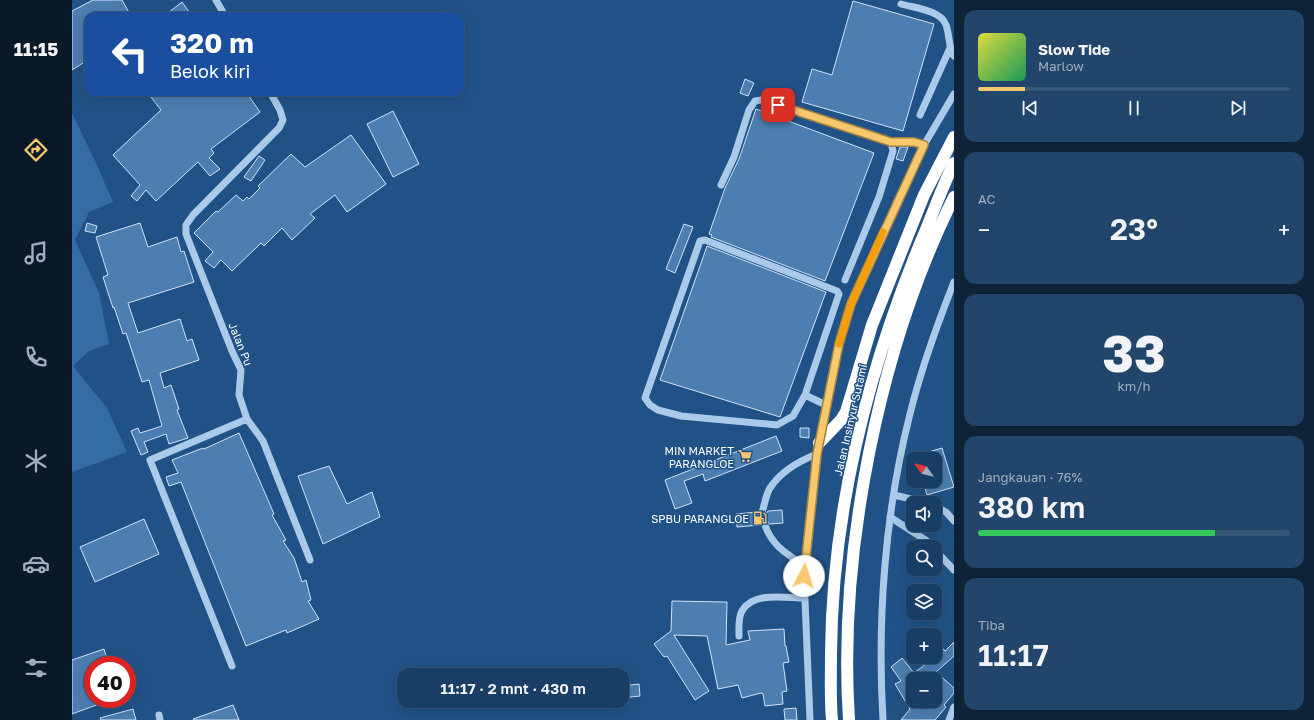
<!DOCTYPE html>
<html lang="id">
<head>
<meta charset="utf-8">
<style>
	body { margin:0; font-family:"Golos Text",sans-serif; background:#22456b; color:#f1f3f6; height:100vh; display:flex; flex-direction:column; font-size:15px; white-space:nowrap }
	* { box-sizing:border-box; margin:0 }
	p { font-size:13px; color:#9faebf }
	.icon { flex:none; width:22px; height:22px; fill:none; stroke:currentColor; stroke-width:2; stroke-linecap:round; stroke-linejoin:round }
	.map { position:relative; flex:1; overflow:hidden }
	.sheet { display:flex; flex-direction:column; gap:10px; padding:10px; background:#0e2238; width:360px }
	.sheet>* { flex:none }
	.hud { position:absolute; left:12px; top:12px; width:380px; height:84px; border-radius:12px; box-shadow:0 4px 16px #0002,0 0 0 1px #375779; background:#1a4fa0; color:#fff; overflow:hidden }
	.needle { width:26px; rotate:304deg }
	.tools { position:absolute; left:834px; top:452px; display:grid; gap:8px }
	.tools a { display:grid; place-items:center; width:36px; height:36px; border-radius:8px; background:#193e65; box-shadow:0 4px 16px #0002,0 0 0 1px #375779; font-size:20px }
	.speed { position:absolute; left:12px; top:656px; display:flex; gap:8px; font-size:20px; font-weight:700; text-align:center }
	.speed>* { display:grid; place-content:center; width:52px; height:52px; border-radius:50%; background:#193e65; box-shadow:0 4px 16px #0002,0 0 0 1px #375779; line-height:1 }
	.speed .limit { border:6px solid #d22; background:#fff; color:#111 }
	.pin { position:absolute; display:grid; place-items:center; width:34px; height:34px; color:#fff; margin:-17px; border-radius:8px; box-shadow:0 2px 6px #0006 }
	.me { position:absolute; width:44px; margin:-22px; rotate:5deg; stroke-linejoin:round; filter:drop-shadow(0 0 3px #0008) }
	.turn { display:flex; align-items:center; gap:14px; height:84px; padding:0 20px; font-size:18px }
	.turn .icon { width:52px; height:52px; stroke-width:2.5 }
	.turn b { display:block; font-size:28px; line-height:34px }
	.big { font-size:30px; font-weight:600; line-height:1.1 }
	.sheet .widget { flex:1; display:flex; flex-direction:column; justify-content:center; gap:6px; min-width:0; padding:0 14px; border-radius:12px; background:#22456b }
	.sheet .dial { align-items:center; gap:0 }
	.dial b { font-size:52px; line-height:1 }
	.song { display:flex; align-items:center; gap:12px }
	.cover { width:48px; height:48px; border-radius:6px; background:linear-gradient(135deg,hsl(60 70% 55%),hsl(150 70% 35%)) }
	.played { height:4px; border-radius:2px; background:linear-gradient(90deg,#f7c86c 15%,#375779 15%) }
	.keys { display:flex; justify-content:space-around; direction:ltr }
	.heat { display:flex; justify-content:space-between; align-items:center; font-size:22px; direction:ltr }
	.charge { height:6px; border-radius:3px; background:linear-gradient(90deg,#34c759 76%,#375779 0) }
	.trip { position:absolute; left:325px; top:668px; width:232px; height:40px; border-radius:12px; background:#193e65; box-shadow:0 4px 16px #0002,0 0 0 1px #375779; font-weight:600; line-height:40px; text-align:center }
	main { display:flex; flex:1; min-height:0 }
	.tab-bar { display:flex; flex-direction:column; width:72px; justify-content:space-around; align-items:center; background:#0a1928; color:#9faebf }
	.tab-bar .icon { width:28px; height:28px }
	.tab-bar .active { color:#f7c86c }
	.tab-bar b { font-size:18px; color:#f1f3f6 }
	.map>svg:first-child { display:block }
	.green { fill:#356ca4 }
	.building { fill:#4d7eb1; stroke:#cfe3f7; fill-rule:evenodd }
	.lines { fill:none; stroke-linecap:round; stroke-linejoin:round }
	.minor-tunnel { stroke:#426c99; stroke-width:7; stroke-dasharray:7 3.5; stroke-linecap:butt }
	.minor { stroke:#abcaea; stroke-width:7 }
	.highway { stroke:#fff; stroke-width:12 }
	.route-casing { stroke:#a18246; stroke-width:10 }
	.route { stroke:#f7c86c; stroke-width:7 }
	.slow { stroke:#f59e0b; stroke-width:7 }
	.labels { text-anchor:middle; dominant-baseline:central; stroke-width:3; stroke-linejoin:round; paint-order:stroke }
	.street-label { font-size:11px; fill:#fff; stroke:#215287 }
	.poi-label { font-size:11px; fill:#fff; stroke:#215287; text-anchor:end }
</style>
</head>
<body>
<main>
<nav class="tab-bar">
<b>11:15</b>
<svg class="icon active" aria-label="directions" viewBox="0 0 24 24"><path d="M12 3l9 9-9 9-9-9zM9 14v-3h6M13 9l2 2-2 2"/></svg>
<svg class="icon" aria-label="music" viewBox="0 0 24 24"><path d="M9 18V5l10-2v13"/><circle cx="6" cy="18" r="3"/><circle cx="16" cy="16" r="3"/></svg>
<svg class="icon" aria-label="phone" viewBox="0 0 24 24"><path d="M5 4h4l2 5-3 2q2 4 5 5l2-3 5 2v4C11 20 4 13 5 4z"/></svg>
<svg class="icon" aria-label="climate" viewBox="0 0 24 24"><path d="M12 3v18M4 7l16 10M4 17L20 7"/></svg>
<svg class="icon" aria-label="car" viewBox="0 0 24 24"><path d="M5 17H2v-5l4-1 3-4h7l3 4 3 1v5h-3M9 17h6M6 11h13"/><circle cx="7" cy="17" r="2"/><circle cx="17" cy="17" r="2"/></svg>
<svg class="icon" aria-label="filters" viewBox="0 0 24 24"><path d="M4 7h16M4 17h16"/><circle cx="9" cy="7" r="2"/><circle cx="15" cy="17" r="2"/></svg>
</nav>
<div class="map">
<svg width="882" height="720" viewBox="0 0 882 720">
	<rect width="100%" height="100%" fill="#215287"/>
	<path class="green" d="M0 113 24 163 41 202 17 212 3 240 27 293 37 344 17 351 1 366 35 408 55 452 0 472Z"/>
	<path class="building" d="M21 0H50L59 16H16V60L0 70V11Z
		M781 1 862 24 831 131 730 102 740 69 760 75Z
		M110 2 120 16H92Z
		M673 79 682 83 676 96 668 93Z
		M75 92H174L188 112 139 149 142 153 137 158 148 169 138 176 126 162 84 201 74 190 65 201 59 196 68 185 41 155 89 110Z
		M684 109 802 153 753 281 639 237 640 235 637 234 653 188 667 159Z
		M321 111 347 164 321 177 295 124Z
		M279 135 314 184 275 212 263 195 238 214 243 218 220 240 210 228 192 246 189 243 160 271 149 260 142 268 133 261 141 252 122 233 144 211 146 212 164 195 171 201 175 197 177 199 188 188 186 186 219 154 233 167Z
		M828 147H836L831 161 824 159Z
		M187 156 193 160 179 181 172 177Z
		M15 223 25 226 23 233 13 231Z
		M68 223 76 247 105 237 109 252 112 251 122 282 56 303 66 333 108 319 115 341 120 339 127 360 88 373 92 388 99 385 107 409 105 410 116 438 97 444 94 434 72 442 76 452 69 455 59 431 66 428 68 433 90 426 77 380 70 382 54 333 51 334 42 307 41 308 31 277 36 275 24 237Z
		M612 224 621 227 603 273 594 269Z
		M635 246 754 292 708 417 588 380Z
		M728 428H737V438L728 437Z
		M167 433 202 514 200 515 214 540 211 541 222 558 230 582 234 580 239 600 236 601 247 619 215 633 214 630 174 646 109 482 97 486 94 477 106 473 100 460 131 448 132 449Z
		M704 436 710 451 633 481 631 474 612 481 620 503 603 509 593 480Z
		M870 448 882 487 855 495 851 481H863V459H840V457Z
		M257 466 275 504 300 492 308 517 251 544 226 476Z
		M710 510 711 523 698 524 693 520 689 522 688 525 665 527 664 514 685 512 687 516 691 517 696 511Z
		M72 519 87 554 23 582 8 547Z
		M600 601 655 602 654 645 678 640 676 631 712 629 713 646H714L717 662 711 663 715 691 710 692 711 704 693 706 691 694 689 693 670 698 666 685 646 689 635 636 602 635 637 691 623 700 595 656 592 657 582 644 599 631Z
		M863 640 873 651 882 642V656L864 672 882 688V693L872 705 874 707 863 720H829L838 709 823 684 829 681 819 667 830 658 842 673 854 664 848 657H863ZM841 679H869L863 686V701H841Z
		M32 649 37 665H21V699L38 700 0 714V660Z
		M567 684 568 696 550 698V686Z
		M161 705 167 720H122L121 719Z
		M724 708 725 720H713L712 709Z
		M61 709 64 720H29L28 718Z"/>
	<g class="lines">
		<path class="minor-tunnel" d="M690 512 693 525"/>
		<path class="minor" d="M144 0 153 16
			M829 4C842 8 869 10 874 25 878 36 876 46 882 56
			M848 115 878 48
			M819 142H842L852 145
			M649 185 662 157 677 110 683 101 689 100 706 105 819 142 821 151 807 197 773 280
			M633 240 765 291 767 294 733 395 721 416 705 425 609 416 586 410 578 405 573 398 628 241Z
			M733 395 754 405
			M175 419 191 441 238 560
			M822 495 856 503
			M863 506 874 512 882 521
			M690 512C693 504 694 494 698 488 709 471 727 461 745 454
			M818 517 855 541 860 547
			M693 525C700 546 715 554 733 566
			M863 550 882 570
			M667 636C667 628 666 617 670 611 681 591 714 598 732 598
			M160 666 78 460 175 419 167 395 169 370 160 351 114 234V225L121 215 207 128 211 120 208 110 198 92
			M87 715 88 720
			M738 720 732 576 745 454 767 344 779 304 831 189 852 145 882 94
			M811 720C805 619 813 512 838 414 849 369 865 325 882 282
			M877 720 882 707"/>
		<path class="highway" d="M747 443 769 420 774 412 800 325 852 195 882 137
			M760 720C758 698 759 676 759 654 760 506 798 362 855 227 864 205 872 183 882 163
			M777 720C766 553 807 347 882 197"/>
	</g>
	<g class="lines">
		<g class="route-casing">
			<path id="route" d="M706 105 819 142H842L852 145 779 304 767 344 745 454 732 576"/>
		</g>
		<use href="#route" class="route"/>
		<path class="slow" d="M767 344 779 304 811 232"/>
	</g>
	<defs>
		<g id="supermarket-bare" transform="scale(1.08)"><path d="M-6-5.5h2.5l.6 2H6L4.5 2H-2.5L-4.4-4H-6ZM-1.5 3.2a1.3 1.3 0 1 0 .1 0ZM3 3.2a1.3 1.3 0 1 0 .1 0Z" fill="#f7c86c" stroke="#215287" stroke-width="2.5" paint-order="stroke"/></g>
		<g id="fuel-bare" transform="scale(1.08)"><path d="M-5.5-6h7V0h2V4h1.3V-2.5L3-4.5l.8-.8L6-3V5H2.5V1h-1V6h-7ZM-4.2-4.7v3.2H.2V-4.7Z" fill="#f7c86c" stroke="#215287" stroke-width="2.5" paint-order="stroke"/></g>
	</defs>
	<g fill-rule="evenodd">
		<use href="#supermarket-bare" x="673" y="456"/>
		<use href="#fuel-bare" x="688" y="518"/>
	</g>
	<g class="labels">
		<g class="street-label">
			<text transform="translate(169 344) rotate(68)">Jalan Pu</text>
			<text transform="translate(778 420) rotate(-77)">Jalan Insinyur Sutami</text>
		</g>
		<g class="poi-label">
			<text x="662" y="450">MIN MARKET<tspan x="662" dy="13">PARANGLOE</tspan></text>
			<text x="677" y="518">SPBU PARANGLOE</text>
		</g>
	</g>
</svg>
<div class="tools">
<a><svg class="needle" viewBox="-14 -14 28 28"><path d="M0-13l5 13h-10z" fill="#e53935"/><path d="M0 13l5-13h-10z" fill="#9faebf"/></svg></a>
<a><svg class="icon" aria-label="sound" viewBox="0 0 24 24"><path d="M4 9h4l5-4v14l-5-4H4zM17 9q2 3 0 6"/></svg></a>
<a><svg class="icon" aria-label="search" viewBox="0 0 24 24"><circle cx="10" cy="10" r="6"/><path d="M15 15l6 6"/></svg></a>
<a><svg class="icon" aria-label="layers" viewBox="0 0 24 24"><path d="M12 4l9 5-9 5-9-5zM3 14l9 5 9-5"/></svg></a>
<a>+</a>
<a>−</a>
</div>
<div class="speed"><div class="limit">40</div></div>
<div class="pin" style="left:706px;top:105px;background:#d93025"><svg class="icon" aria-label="arrive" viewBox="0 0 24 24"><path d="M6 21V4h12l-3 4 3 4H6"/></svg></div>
<svg class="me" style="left:732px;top:576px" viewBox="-20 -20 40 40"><circle r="19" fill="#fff"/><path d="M0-13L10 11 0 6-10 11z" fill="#f7c86c"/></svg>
<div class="trip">11:17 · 2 mnt · 430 m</div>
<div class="hud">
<div class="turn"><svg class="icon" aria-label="left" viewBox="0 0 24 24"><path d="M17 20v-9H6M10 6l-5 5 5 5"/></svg><div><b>320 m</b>Belok kiri</div></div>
</div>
</div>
<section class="sheet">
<div class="widget">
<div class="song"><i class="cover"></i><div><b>Slow Tide</b><p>Marlow</p></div></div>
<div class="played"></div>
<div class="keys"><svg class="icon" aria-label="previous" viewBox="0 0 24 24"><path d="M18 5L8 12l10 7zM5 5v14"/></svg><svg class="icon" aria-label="pause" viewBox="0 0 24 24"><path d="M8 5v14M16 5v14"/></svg><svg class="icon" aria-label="next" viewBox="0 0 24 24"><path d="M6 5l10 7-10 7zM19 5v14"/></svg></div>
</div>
<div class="widget"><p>AC</p>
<div class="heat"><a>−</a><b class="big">23°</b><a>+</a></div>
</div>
<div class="widget dial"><b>33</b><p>km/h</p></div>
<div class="widget"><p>Jangkauan · 76%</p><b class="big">380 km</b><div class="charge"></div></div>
<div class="widget"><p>Tiba</p><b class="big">11:17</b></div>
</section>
</main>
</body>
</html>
